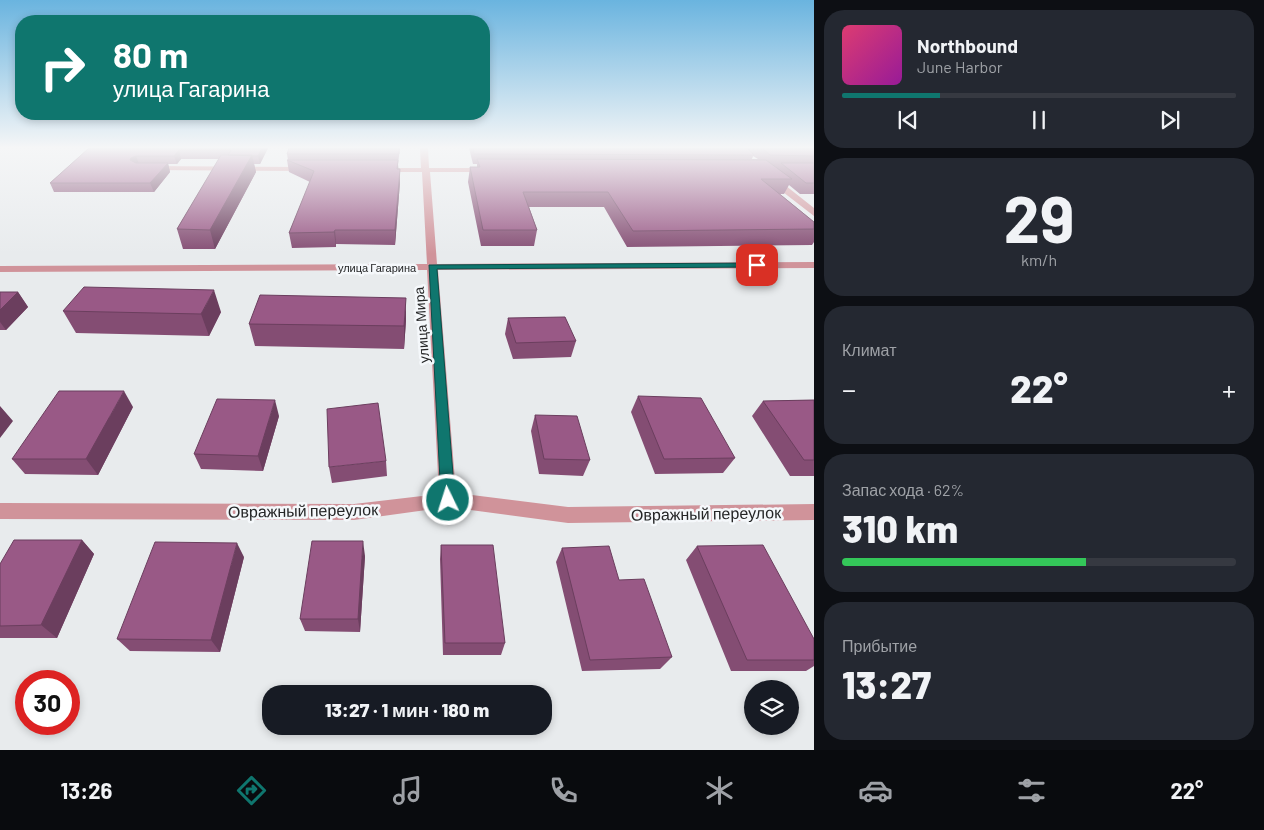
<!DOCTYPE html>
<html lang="ru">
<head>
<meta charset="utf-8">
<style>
	body { margin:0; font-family:Barlow,sans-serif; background:#242831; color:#f1f3f6; height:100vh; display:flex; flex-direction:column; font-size:19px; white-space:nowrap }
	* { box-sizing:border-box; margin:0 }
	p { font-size:16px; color:#9ea1a6 }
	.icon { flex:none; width:28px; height:28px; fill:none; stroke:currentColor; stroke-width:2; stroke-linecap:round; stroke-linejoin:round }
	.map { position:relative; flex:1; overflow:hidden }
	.panel { display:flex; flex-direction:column; gap:10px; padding:10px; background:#0d0f14; width:450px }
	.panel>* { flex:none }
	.top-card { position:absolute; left:15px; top:15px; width:475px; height:105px; border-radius:20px; box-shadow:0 2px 8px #0003; background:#0f766e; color:#fff; overflow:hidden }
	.tools { position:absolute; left:744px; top:680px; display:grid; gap:10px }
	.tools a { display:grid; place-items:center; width:55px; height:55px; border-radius:50%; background:#171b24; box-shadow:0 2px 8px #0003; font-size:25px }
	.speed { position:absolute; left:15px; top:670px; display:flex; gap:10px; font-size:25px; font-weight:700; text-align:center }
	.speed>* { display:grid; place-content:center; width:65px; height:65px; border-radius:50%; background:#171b24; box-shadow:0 2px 8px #0003; line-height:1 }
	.speed .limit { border:8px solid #d22; background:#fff; color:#111 }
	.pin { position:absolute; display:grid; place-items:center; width:42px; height:42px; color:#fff; margin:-21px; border-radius:10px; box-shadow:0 2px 8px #0006 }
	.me { position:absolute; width:55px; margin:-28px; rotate:356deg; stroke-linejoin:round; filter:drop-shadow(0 0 4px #0008) }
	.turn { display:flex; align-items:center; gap:18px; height:105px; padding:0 15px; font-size:22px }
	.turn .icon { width:65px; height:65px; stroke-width:2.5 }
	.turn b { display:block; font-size:35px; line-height:42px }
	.big { font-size:38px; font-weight:800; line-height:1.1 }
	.panel .card { flex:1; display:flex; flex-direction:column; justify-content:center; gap:8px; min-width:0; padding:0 18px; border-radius:20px; background:#242831 }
	.panel .dial { align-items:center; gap:0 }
	.dial b { font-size:65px; line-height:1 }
	.song { display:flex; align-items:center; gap:15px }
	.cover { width:60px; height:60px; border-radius:8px; background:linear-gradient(135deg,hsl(340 70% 55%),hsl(300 70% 35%)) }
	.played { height:5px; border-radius:2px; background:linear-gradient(90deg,#0f766e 25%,#363941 25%) }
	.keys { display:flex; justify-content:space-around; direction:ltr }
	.heat { display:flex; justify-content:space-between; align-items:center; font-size:28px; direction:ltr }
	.charge { height:8px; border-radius:4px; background:linear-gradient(90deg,#34c759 62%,#363941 0) }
	.trip { position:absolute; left:262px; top:685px; width:290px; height:50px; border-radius:20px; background:#171b24; box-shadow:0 2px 8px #0003; font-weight:800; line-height:50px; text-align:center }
	.menu { display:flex; height:80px; justify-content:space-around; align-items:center; background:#090b0e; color:#9ea1a6 }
	.menu .icon { width:35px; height:35px }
	.menu .current { color:#0f766e }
	.menu b { font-size:22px; color:#f1f3f6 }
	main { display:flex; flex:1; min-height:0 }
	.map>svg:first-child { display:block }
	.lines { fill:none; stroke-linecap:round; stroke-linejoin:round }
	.minor { fill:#d0939a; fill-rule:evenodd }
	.wall { fill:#844d73; fill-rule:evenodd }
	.shaded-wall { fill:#6b3e5e }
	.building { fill:#995986; stroke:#6b3e5e }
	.route { fill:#0f766e; stroke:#0a4d48 }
	.labels { text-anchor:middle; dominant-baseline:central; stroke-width:5; stroke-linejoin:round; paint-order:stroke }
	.far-street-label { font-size:11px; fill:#252627; stroke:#f5f8fb }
	.street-label { font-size:14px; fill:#252627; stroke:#f5f8fb }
	.near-street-label { font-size:16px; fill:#252627; stroke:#f5f8fb }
</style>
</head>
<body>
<main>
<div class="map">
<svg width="814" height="750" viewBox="0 0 814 750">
	<rect width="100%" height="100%" fill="#e8ebed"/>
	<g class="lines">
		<path class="minor" d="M420 148H428L429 168H488L492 170 488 172H430L437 264 814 262V268L438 270 456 493 568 507 814 504V520L568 523 448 507 354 520 0 519V503L354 504 439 494 427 270 0 272V266L427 264 422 172H382L378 170 382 168H421Z
			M149 166 306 167 310 169 306 171 152 170H149Z
			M770 178H776L814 208V216L770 182Z"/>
	</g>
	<path class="wall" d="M89 148H268L260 164H254L256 172 215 249H183L177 229 219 159H181L177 164H168L170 172 154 192H54L50 183Z
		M400 148 398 164 400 182 395 245 336 244V247L292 248 289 233 310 182 289 172 287 160H288L287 154Z
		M469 148H814V194H800L789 185 784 194H780L814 222V242L812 245 627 247 604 207H529L537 230 534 246H481L468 182 470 167H477V164H473ZM753 156 758 159H752Z
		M0 292H18L28 307 6 330H0Z
		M63 311 221 312 209 336 76 333Z
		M508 318 576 341 571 357 513 359 505 334Z
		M406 320 404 349 255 346 249 324Z
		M638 396 735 458 723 473 655 474 631 412Z
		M814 400V476H790L752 416 763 401Z
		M133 407 98 475 25 474 12 459Z
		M535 415 590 460 583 476 539 474 531 431Z
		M279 416 263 471 201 469 194 454Z
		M386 461 387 476 332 483 329 467Z
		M82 540 94 554 57 638H0V564Z
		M441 545 505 643 501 655H443L440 559Z
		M697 546 814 639V666L806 671H731L686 560Z
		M562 548 619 580 672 657 660 669 582 671 556 562Z
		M365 556 360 632 305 631 300 619Z
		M244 557 220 652 130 651 117 639Z"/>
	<path class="shaded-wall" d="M262 148H268L260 164 258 156Z
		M179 150 181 159 177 164 174 156Z
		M252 155 256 172 215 249 210 230Z
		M136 156 139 164 134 166 130 160 131 158Z
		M168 163 170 172 154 192 150 183Z
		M400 169V182L395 245V230Z
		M335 230 336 244V247L334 232Z
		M214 290 221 312 209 336 201 314Z
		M18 292 28 307 6 330 0 322V310Z
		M406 298V320L404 349V326Z
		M124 391 133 407 98 475 86 459Z
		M275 400 279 416 263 471 258 456Z
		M0 406 13 421 0 438Z
		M82 540 94 554 57 638 41 625Z
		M363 541 365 556 360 632 358 619Z
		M237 543 244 557 220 652 211 640Z"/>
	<path class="building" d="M89 148H262L258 156 228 155 231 150H179L174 156H136L131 158 130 160 136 163H168L150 183H50Z
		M289 148H399V154H287Z
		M473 148H747L754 155 474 154Z
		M762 148H814V156L770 155Z
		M221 155H252L210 230 177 229Z
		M477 159 766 160 792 179H761L814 222V229L633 231 608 192H523L537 230H483L470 167H480Z
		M287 160H398L397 169H400L395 230H335L334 232 289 233 314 171Z
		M781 163H814V183H806Z
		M84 287 214 290 201 314 63 311Z
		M0 292H18L0 310Z
		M260 295 406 298 404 326 249 324Z
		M565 317 576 341 516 343 508 318Z
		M59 391H124L86 459H12Z
		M638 396 701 398 735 458 664 459Z
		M217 399 275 400 258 456 194 454Z
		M814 400V460H804L763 401Z
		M378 403 386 461 329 467 327 409Z
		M535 415 577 416 590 460 544 459Z
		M14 540H82L41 625 0 626V564Z
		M312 541H363L358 619H300Z
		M155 542 237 543 211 640 117 639Z
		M441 545H493L505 643H445Z
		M763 545 814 639V660H747L697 546Z
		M609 546 619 580 644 579 672 657 590 660 562 548Z"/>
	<linearGradient id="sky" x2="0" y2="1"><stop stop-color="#6ab4df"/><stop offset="0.58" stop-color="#f5f6f7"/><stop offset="1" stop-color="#f5f6f7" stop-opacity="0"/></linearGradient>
	<rect width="814" height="254" fill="url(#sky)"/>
	<path class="route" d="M757 263H760V267L437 269 455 500 453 505 448 507 443 505 441 500 429 265Z"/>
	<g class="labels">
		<g class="far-street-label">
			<text x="377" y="267">улица Гагарина</text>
		</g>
		<g class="street-label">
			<text transform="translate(421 325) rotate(-94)">улица Мира</text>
		</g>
		<g class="near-street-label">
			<text transform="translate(303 510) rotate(-1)">Овражный переулок</text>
			<text transform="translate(706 513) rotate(-1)">Овражный переулок</text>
		</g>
	</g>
</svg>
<div class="tools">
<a><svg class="icon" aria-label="layers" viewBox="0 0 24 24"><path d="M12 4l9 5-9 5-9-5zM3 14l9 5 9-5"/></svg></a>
</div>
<div class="speed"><div class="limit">30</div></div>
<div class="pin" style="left:757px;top:265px;background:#d93025"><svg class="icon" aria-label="arrive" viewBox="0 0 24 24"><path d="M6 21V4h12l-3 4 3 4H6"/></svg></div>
<svg class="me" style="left:448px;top:500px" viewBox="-20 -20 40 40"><circle r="17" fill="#0f766e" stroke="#fff" stroke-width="3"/><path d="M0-11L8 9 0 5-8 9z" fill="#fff"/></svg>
<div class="trip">13:27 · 1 мин · 180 m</div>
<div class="top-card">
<div class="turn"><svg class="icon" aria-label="right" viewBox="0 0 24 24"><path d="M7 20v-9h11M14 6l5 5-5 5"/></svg><div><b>80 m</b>улица Гагарина</div></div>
</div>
</div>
<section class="panel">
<div class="card">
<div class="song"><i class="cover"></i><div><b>Northbound</b><p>June Harbor</p></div></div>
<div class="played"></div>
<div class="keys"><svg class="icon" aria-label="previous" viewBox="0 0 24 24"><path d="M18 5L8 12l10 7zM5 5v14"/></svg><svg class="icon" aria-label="pause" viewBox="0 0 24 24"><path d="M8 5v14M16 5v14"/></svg><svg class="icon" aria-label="next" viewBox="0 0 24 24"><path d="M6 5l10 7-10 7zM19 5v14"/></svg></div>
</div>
<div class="card dial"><b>29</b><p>km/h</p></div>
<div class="card"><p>Климат</p>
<div class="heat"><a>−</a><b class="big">22°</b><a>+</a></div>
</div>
<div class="card"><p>Запас хода · 62%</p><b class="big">310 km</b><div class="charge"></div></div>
<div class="card"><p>Прибытие</p><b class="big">13:27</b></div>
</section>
</main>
<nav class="menu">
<b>13:26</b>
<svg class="icon current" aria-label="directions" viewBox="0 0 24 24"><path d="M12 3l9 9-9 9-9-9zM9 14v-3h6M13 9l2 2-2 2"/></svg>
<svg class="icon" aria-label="music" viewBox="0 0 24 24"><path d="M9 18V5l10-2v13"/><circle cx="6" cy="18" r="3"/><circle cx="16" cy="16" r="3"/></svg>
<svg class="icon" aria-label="phone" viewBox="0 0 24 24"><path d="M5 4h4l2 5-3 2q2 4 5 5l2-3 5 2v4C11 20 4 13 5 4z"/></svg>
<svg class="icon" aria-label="climate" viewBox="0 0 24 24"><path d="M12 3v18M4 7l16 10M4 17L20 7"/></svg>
<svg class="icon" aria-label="car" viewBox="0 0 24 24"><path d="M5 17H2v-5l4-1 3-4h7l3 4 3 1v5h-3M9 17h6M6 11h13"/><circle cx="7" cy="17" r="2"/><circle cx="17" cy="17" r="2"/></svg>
<svg class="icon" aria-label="filters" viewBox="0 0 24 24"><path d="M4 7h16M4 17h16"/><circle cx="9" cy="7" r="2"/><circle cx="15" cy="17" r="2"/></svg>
<b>22°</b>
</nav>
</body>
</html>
